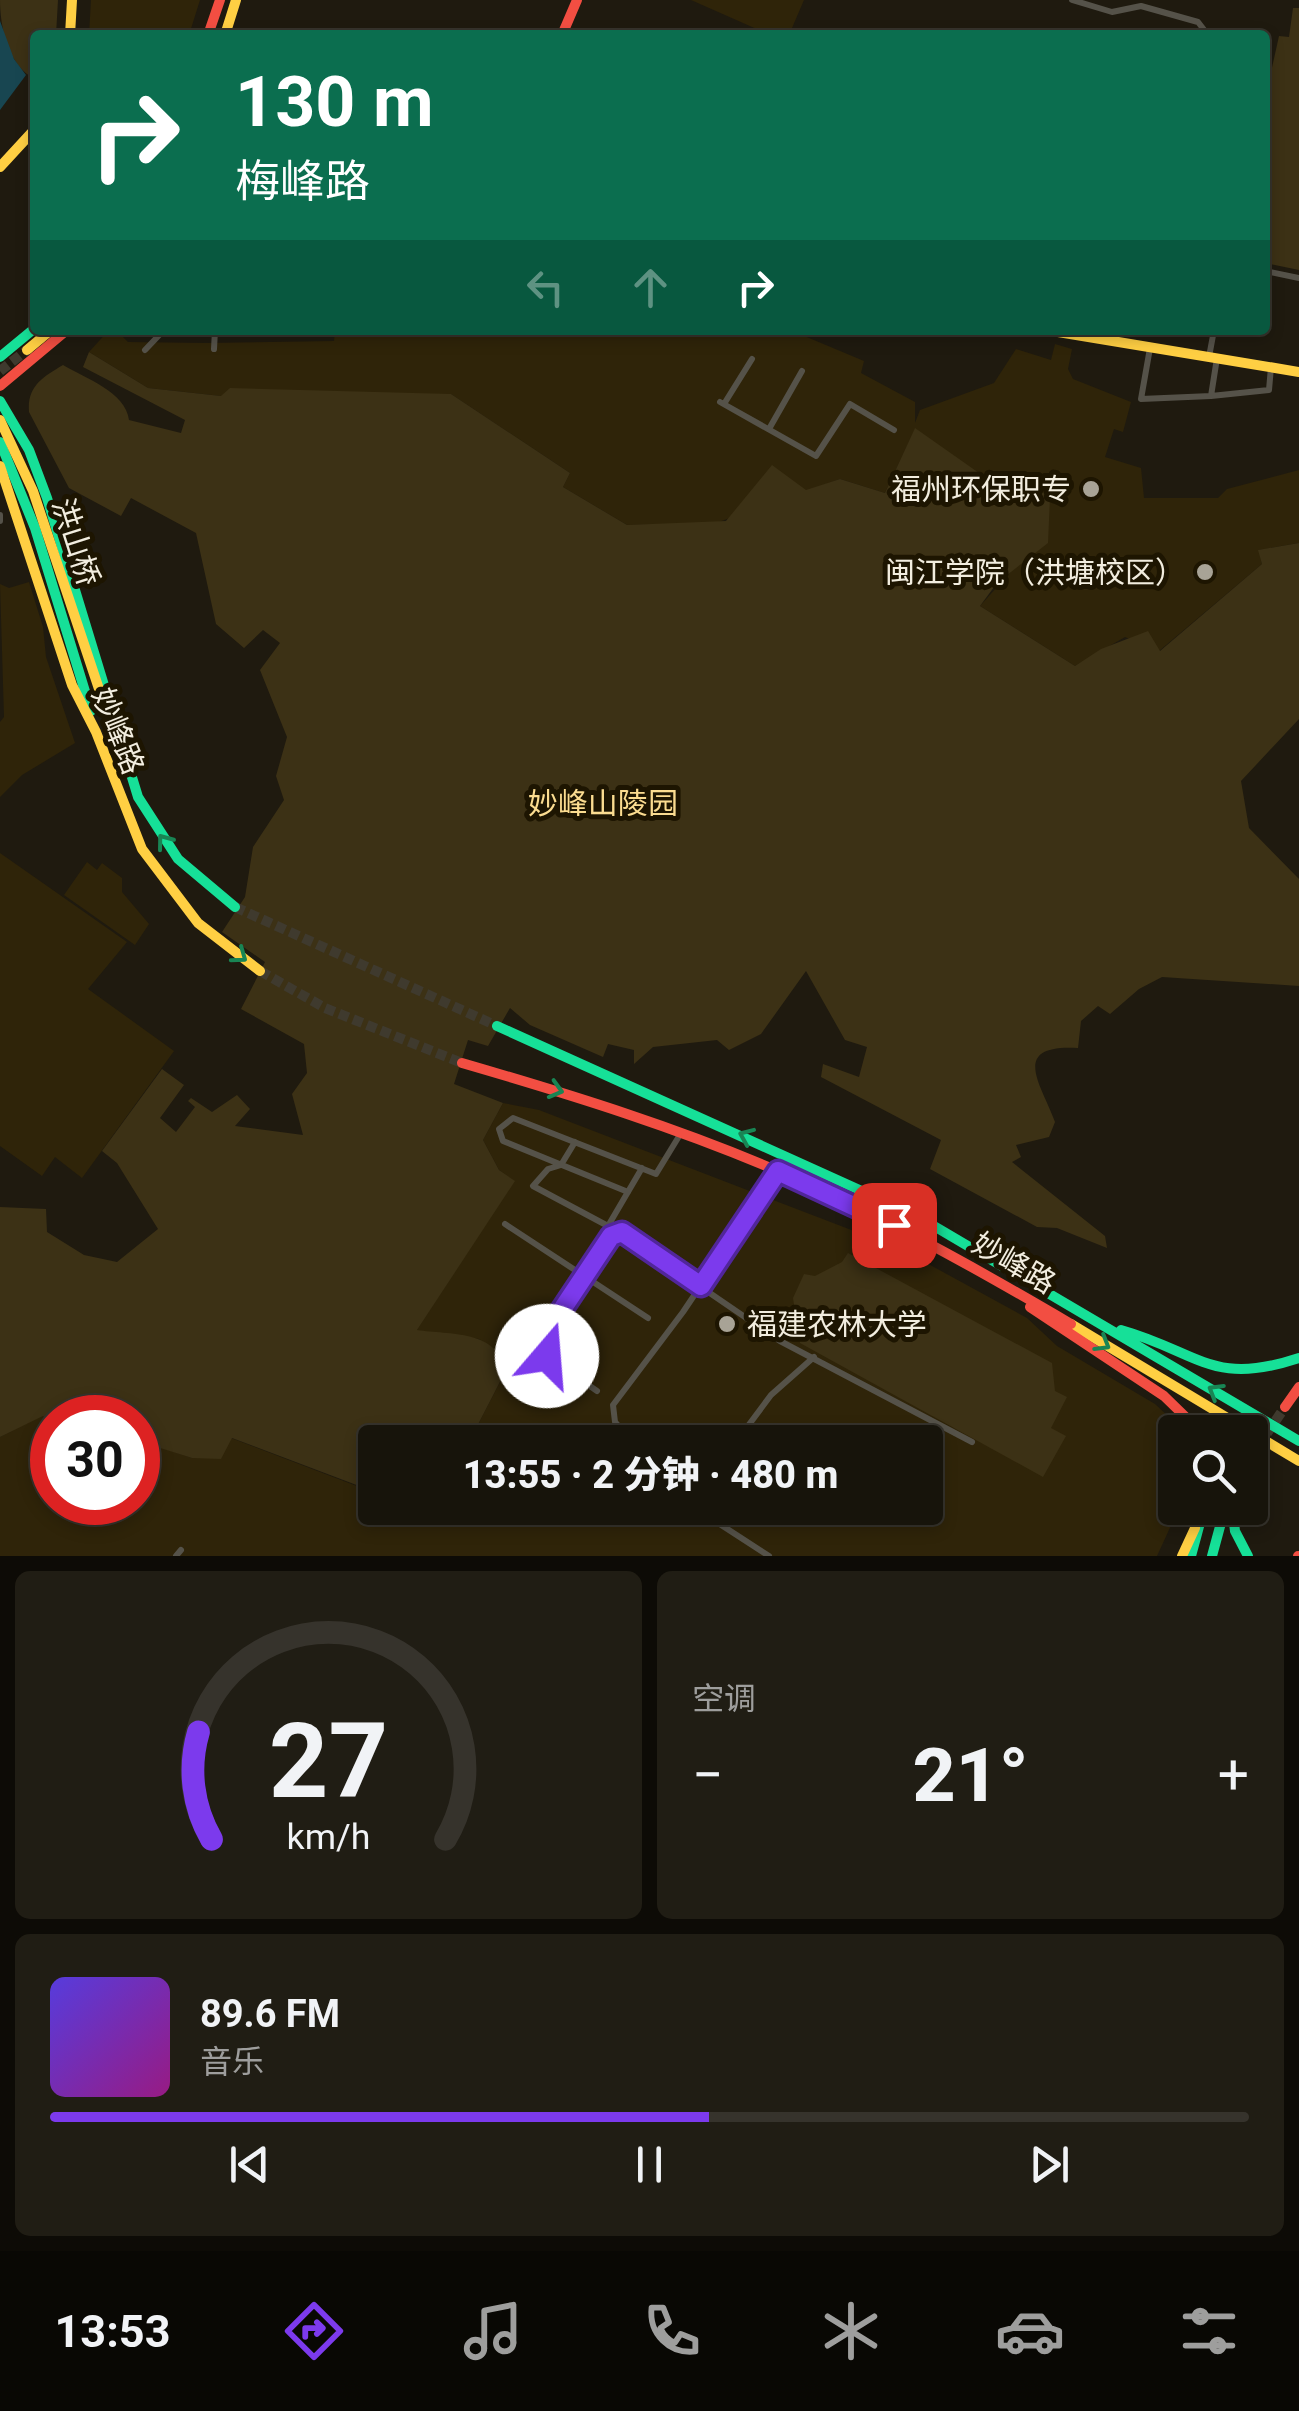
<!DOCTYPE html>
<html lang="zh">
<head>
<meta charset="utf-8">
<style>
	body { margin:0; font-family:Roboto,"Noto Sans SC",sans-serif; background:#201d14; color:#f1f3f6; height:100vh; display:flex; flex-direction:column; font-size:38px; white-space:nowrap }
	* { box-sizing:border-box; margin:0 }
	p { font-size:32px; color:#9e9e9d }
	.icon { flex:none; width:55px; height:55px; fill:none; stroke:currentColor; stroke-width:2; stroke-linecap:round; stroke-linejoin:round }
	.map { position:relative; height:1556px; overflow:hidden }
	.side { display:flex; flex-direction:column; gap:15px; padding:15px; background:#0d0b06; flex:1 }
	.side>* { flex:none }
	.top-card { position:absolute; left:30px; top:30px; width:1240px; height:305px; border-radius:10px; box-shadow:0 5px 15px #0003,0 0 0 2px #36332c; background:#0b6e4f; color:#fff; overflow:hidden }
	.controls { position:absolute; left:1158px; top:1415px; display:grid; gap:20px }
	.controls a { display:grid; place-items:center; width:110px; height:110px; border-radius:10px; background:#17140b; box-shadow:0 5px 15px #0003,0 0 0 2px #36332c; font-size:50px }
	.speed { position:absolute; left:30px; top:1395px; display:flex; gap:20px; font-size:50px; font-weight:700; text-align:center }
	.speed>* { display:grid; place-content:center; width:130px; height:130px; border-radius:50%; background:#17140b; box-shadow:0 5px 15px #0003,0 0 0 2px #36332c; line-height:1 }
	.speed .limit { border:15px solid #d22; background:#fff; color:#111 }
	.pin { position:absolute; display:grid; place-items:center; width:85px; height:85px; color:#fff; margin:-42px; border-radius:20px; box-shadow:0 5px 15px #0006 }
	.me { position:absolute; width:110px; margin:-55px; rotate:18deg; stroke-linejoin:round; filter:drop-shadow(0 0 8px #0008) }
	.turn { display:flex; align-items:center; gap:35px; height:210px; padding:0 40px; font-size:45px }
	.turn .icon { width:130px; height:130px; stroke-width:2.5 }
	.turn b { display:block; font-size:70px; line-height:85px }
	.lanes { display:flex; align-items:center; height:95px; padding:0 40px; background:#0003; justify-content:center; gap:50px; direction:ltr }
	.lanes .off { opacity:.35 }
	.big { font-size:75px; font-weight:800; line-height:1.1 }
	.side .widget { flex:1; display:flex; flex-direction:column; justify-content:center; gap:15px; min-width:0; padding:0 35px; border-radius:15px; background:#201d14 }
	.side .dial { align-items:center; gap:0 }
	.dial svg { height:260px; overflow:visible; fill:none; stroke:#36332c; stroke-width:7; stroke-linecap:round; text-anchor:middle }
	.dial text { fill:#f1f3f6; stroke:none }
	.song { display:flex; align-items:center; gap:30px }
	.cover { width:120px; height:120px; border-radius:15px; background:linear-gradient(135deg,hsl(250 70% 55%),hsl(310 70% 35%)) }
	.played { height:10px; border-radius:5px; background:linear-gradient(90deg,#7c3aed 55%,#36332c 55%) }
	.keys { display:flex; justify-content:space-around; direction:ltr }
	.heat { display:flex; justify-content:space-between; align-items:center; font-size:55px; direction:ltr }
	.side .tiles { flex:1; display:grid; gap:15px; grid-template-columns:1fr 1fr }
	.widget:last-child { grid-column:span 2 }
	.trip { position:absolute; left:358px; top:1425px; width:585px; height:100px; border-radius:10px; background:#17140b; box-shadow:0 5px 15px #0003,0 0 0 2px #36332c; font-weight:800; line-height:100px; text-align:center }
	.tab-bar { display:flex; height:160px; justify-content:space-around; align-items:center; background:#090804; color:#9e9e9d }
	.tab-bar .icon { width:70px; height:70px }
	.tab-bar .selected { color:#7c3aed }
	.tab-bar b { font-size:45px; color:#f1f3f6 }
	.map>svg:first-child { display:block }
	.built { fill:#2f2409 }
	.green { fill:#3c3115 }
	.water { fill:#184651 }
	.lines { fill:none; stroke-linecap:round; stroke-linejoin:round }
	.primary-tunnel { stroke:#3f3a2e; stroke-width:10; stroke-dasharray:10 5; stroke-linecap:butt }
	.street { stroke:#555249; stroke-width:6 }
	.fast { stroke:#16e098; stroke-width:10 }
	.slow { stroke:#ffcf43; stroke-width:10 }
	.jam { stroke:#f24e42; stroke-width:10 }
	.oneway { stroke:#198554 }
	.route-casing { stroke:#51269a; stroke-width:25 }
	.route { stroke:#7c3aed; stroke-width:18 }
	.poi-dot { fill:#a8a396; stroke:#1d1501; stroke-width:4 }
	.labels { text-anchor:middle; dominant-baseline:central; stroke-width:10; stroke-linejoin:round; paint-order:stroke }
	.poi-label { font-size:30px; fill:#f2eddf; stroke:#1d1501; text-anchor:end }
	.street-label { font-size:30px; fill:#f2eddf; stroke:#1d1501 }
	.park-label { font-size:30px; fill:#fbdc90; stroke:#1d1501 }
</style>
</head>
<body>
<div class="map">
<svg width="1299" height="1556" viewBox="0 0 1299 1556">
	<rect width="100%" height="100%" fill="#1f1a0f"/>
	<path class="built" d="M91 0H200L189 35H89Z
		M691 0H804L789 35H770Z
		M109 330H116L128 342 206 343 334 341 335 330H790L864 361 861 373 915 402V423L920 410 994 383 1016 349 1051 360 1055 344 1072 349 1068 369 1073 379 1131 402 1123 432 1114 429 1105 457 1141 468 1144 498H1218L1227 489 1299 470V543L1259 550 1262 564 1159 651 1125 637 1075 666 980 606 1014 568 1016 500 915 429 885 493 840 479 713 524 627 525 563 487 570 473 451 394 221 396 148 388 89 352Z
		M29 582 43 627 46 657 75 743 22 775 0 797V722L4 717 0 584 9 588Z
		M0 853 127 942 88 989 174 1051 82 1178 55 1157 42 1176 0 1146Z
		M87 862 97 870 102 863 122 878V892L149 924 135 945 64 895Z
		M503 1103 539 1110 901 1249 1027 1318 1057 1346 1155 1404 1185 1432H1175V1508H1179L1157 1556H0V1437L43 1415 52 1423V1502H138L139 1440 192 1458 231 1438 375 1493V1508H415L432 1514 436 1508H925V1442H469L505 1372 504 1361 479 1339 416 1331 514 1181 499 1170 483 1140Z"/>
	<path class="green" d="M0 0H58L56 35H35V79C8 66 0 27 0 0Z
		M1293 8H1299V270L1265 263V99L1279 36 1289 37Z
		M89 352 148 388 221 396 230 388 451 394 570 473 563 487 627 525 726 521 772 465 806 490 840 479 885 493 915 428 1016 499 1028 479 1050 498 1048 543 997 583 980 606 1075 666 1101 649 1148 631 1160 651 1262 564 1258 550 1299 543V719L1241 781 1249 828 1299 879V986L1162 977 1139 989 1110 1014 1098 1006 1081 1021 1078 1048C1008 1044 1042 1085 1055 1122L1049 1137 1016 1145 1021 1157 1012 1162 1105 1236 1107 1248 1057 1228 1037 1227 930 1169 941 1140 821 1077 823 1064 859 1077 867 1047 845 1040 806 971 761 1034 729 1050 717 1040 653 1047 634 1064V1050L608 1044 603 1057 530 1025 510 1008 488 1046 468 1040 454 1084 503 1103 483 1140 499 1170 515 1181 417 1330C449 1335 499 1329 505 1372L469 1442H375V1492L232 1438 221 1459 192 1458 138 1441V1418H52V1423L43 1416 0 1437V1207L46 1209 47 1232 84 1255 117 1262 158 1229 117 1163 102 1151 162 1069 184 1085 160 1118 176 1132 195 1107 188 1101 191 1098 212 1112 237 1095 250 1109 235 1126 303 1135 292 1094 307 1073 304 1044 241 1009 265 962 222 932 245 897 253 847 284 800 276 776 287 737 260 670 280 643 263 630 244 648 216 624 196 533 131 498 121 516 69 488 29 412C27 386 43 377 63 365 85 378 126 392 129 420L181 433 185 420 83 367Z
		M848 1253 1052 1363 1055 1391 1067 1397 1051 1428 1066 1436 1043 1477 800 1343 793 1298 804 1274 815 1276 842 1262Z"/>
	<path class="water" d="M0 21 14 59 26 75 0 110Z"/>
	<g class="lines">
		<path class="primary-tunnel" d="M0 371 27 350
			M235 907 497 1026
			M260 971 325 1008 462 1063
			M1250 1458 1285 1407"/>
		<path class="street" d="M1072 0 1112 12 1141 6 1198 22 1208 35
			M1265 54V59
			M1265 271 1299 278
			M1150 348 1141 399 1211 396 1217 358
			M214 349 215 330
			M145 350 164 330
			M1209 357 1214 330
			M1211 396 1269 390 1271 367
			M720 402 816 456 850 404 894 430
			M724 404 752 359
			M769 429 802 371
			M0 515V521
			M575 1142 561 1165 548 1169 533 1186 608 1226 642 1168
			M628 1192 503 1141 499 1129 513 1118 656 1174 681 1133
			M505 1224 648 1318
			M597 1391 547 1356 540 1344 608 1239 622 1233 780 1341 972 1442
			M632 1442 615 1422 613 1405 683 1312 777 1172
			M736 1442 771 1395 814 1357
			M695 1508 769 1556
			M176 1556 181 1550"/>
		<path class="fast" d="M0 357 35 328
			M0 401 29 450 47 498 138 797 178 859 235 907
			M0 442 35 528 91 711
			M497 1026 917 1216 1299 1441
			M1121 1330C1199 1352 1212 1387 1299 1358
			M1232 1508 1235 1531 1248 1556
			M1191 1556 1204 1508
			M1212 1556 1225 1508"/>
		<path class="slow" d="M70 35 72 0
			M225 35 236 0
			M0 167 35 129
			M1046 330 1299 372
			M27 350 51 330
			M0 420 33 491 114 734
			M0 466 72 685 96 732 142 849 198 923 260 971
			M1071 1324 1299 1461
			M1182 1556 1195 1528"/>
		<path class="jam" d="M208 35 220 0
			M562 35 577 0
			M0 386 67 330
			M462 1063C572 1095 682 1129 787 1175 885 1217 979 1270 1071 1324
			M1030 1307 1164 1396 1201 1432
			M1285 1407 1299 1387
			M1298 1556H1299"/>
	</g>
	<defs><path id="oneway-chevron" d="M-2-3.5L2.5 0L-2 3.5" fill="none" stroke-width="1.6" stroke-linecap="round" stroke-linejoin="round" transform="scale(2.5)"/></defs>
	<g class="oneway">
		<use href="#oneway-chevron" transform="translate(164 841) rotate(-127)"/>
		<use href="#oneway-chevron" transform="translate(240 956) rotate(36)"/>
		<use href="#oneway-chevron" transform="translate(556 1090) rotate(16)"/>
		<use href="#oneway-chevron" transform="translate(746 1136) rotate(-157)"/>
		<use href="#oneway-chevron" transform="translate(1103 1344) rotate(31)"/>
		<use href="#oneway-chevron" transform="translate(1215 1391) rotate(-149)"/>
	</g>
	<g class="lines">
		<g class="route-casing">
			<path id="route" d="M547 1356 541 1341 611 1236 622 1232 701 1286 778 1171 894 1225"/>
		</g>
		<use href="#route" class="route"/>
	</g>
	<g class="poi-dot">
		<circle cx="1091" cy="489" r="10"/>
		<circle cx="1205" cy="572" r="10"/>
		<circle cx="727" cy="1324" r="10"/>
	</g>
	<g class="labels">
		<g class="poi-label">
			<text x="1071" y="489">福州环保职专</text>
			<text x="1185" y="572">闽江学院（洪塘校区）</text>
			<text x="747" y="1324" text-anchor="start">福建农林大学</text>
		</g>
		<g class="street-label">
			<text transform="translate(76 542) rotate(72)">洪山桥</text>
			<text transform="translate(118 731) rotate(68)">妙峰路</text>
			<text transform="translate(1014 1263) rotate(30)">妙峰路</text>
		</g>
		<g class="park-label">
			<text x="603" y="803">妙峰山陵园</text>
		</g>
	</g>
</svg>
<div class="controls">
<a><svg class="icon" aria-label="search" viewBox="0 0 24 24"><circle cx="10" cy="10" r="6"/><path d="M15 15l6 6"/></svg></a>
</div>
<div class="speed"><div class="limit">30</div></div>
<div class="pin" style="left:894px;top:1225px;background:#d93025"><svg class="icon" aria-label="arrive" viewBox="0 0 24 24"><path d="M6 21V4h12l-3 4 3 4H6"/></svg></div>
<svg class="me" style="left:547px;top:1356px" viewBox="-20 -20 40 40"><circle r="19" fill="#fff"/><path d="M0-13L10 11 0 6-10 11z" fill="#7c3aed"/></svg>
<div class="trip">13:55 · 2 分钟 · 480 m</div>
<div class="top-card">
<div class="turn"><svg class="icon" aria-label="right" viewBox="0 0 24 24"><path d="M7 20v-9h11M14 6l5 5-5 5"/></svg><div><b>130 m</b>梅峰路</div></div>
<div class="lanes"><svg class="icon off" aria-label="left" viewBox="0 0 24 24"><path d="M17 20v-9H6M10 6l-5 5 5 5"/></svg><svg class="icon off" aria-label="ahead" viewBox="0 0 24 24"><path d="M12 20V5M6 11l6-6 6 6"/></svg><svg class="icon" aria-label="right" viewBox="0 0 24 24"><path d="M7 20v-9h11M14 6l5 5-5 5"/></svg></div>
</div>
</div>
<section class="side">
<div class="tiles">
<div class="widget dial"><svg viewBox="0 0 100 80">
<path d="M14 69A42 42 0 1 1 86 69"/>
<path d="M14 69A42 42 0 0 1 10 36" stroke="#7c3aed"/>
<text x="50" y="56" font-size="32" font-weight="700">27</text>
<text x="50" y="72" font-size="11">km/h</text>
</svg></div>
<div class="widget"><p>空调</p>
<div class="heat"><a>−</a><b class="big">21°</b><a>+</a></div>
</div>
<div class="widget">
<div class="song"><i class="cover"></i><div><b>89.6 FM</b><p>音乐</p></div></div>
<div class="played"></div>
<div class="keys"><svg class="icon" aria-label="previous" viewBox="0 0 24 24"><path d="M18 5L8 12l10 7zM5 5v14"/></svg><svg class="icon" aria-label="pause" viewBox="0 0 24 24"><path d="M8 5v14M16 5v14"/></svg><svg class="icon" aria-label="next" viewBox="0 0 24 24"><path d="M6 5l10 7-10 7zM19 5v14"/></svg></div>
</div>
</div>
</section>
<nav class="tab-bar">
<b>13:53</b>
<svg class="icon selected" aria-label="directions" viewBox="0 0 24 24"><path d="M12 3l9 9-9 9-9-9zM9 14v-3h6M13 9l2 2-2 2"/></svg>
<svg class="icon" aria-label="music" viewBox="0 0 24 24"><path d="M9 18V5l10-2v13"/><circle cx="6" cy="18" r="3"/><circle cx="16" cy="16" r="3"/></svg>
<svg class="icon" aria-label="phone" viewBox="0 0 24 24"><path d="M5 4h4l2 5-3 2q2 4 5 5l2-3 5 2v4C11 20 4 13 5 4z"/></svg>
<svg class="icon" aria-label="climate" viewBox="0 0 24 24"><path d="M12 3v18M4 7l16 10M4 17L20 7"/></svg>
<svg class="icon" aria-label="car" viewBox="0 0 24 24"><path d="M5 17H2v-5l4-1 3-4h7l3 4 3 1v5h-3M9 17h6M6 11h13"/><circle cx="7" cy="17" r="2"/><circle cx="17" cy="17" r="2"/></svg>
<svg class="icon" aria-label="filters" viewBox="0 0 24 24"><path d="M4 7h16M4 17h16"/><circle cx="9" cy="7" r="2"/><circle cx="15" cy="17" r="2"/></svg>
</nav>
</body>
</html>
